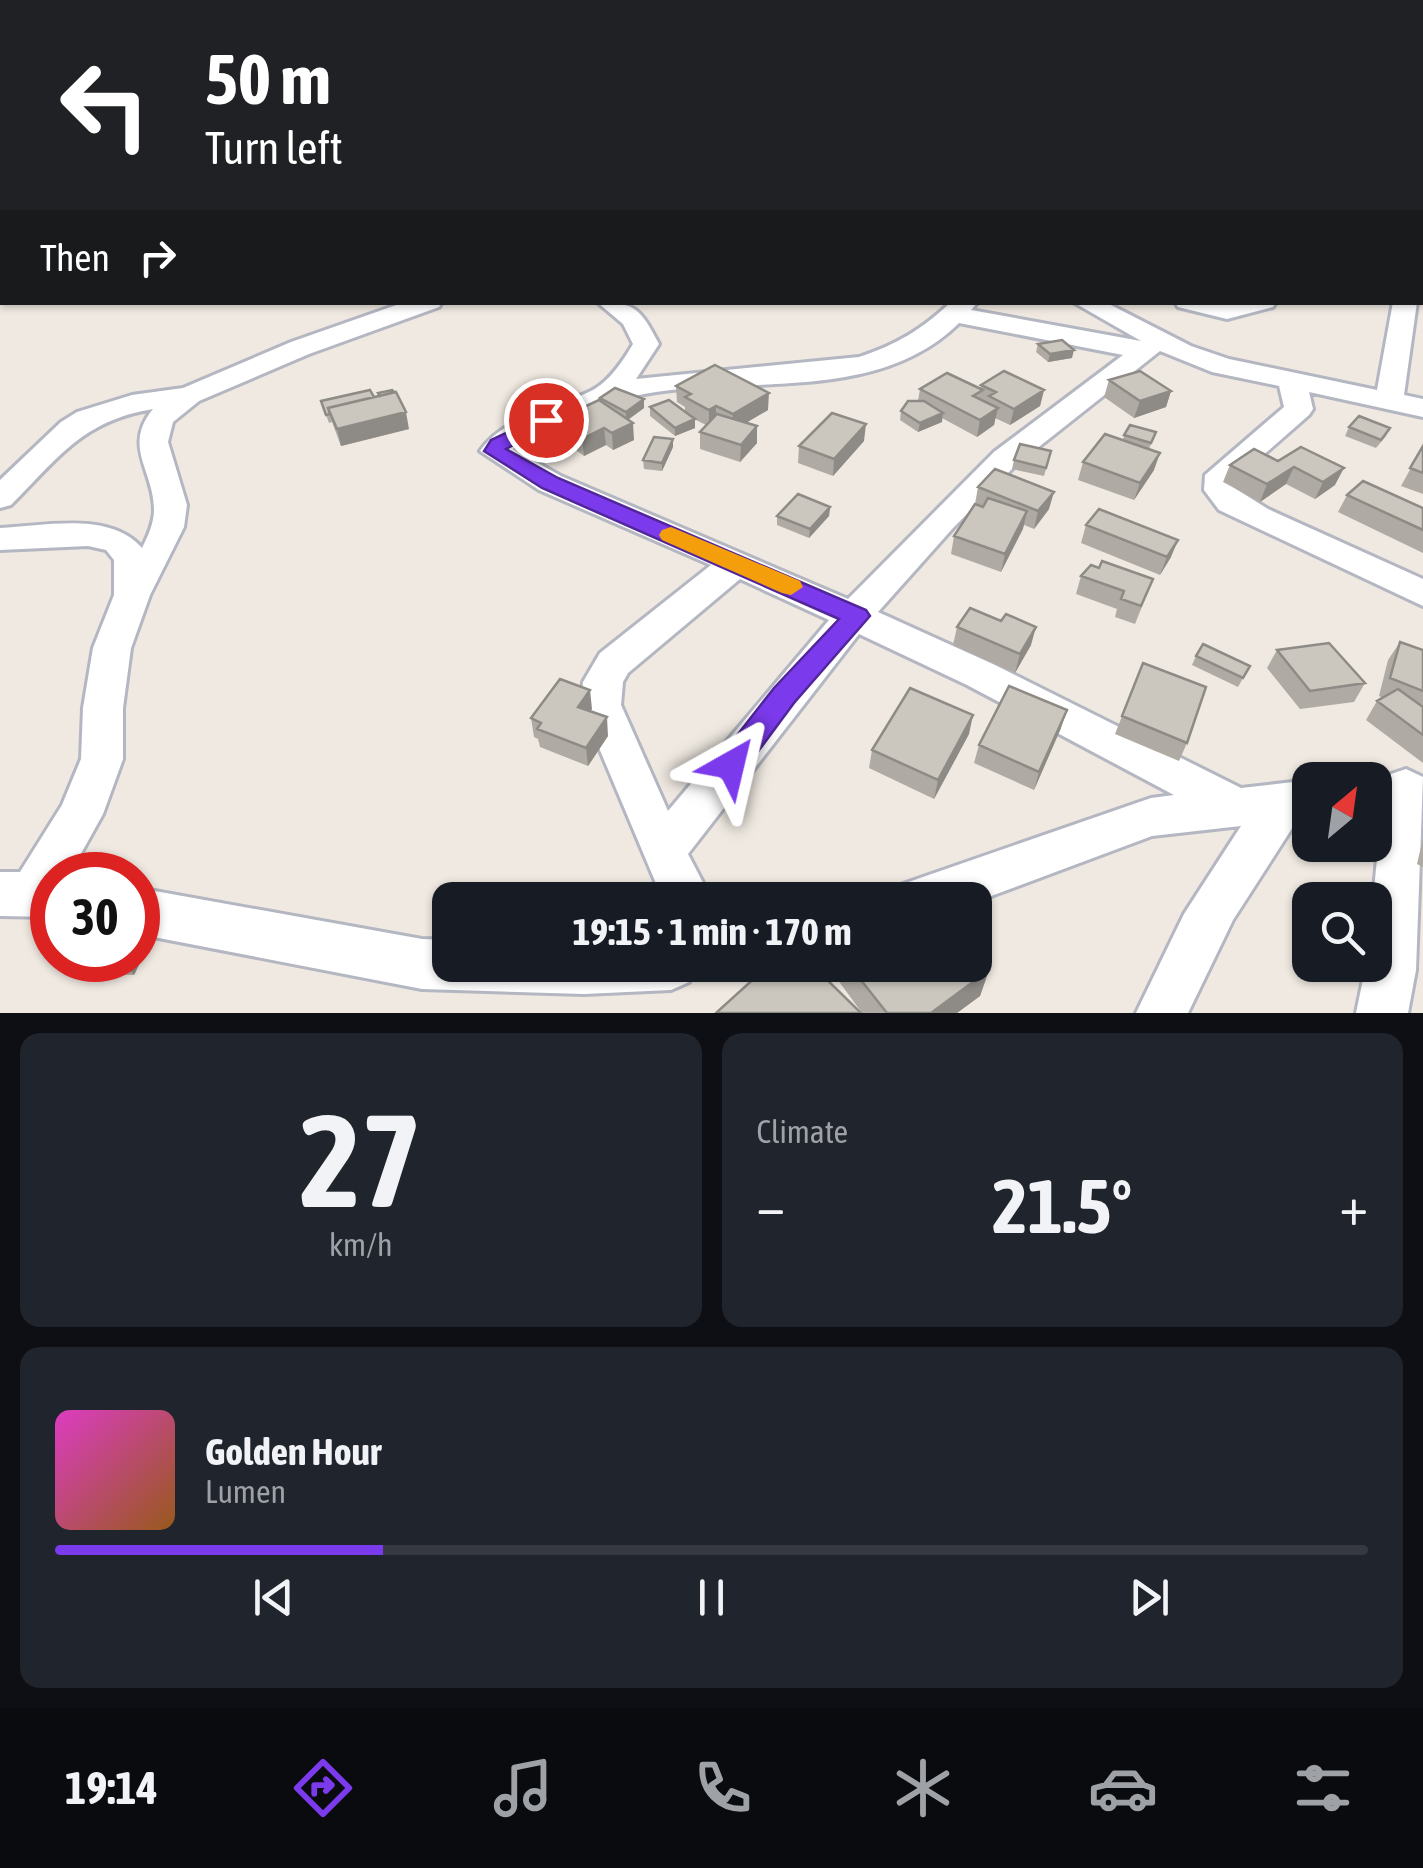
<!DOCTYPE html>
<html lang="en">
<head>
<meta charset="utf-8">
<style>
	body { margin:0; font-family:"Asap Condensed",sans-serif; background:#20242c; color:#f1f3f6; height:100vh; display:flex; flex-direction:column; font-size:38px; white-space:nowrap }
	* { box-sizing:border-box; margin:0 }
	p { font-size:32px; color:#9ea1a6 }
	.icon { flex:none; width:55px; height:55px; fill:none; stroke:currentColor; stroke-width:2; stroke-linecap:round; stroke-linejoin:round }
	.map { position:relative; height:1013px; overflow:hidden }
	.panel { display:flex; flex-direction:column; gap:20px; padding:20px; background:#0d0f14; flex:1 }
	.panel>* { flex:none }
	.banner { position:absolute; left:0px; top:0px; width:1425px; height:305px; box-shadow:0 2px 8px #0004; background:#202124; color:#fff; overflow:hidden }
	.needle { width:65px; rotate:29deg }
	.controls { position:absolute; left:1292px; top:762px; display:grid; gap:20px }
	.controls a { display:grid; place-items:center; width:100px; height:100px; border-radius:20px; background:#171b24; box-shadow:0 2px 8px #0004; font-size:50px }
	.speed { position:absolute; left:30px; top:852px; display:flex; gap:20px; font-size:50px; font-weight:700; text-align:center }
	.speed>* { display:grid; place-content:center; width:130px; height:130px; border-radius:50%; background:#171b24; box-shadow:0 2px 8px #0004; line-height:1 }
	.speed .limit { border:15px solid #d22; background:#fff; color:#111 }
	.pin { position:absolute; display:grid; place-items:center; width:85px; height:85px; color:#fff; margin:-42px; border:5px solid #fff; border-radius:50%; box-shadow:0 2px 10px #0007 }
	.me { position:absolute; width:110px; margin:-55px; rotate:37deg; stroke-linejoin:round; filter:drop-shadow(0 0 8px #0008) }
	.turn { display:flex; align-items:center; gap:35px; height:210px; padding:0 40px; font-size:45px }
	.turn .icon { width:130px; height:130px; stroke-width:2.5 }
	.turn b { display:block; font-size:70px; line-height:85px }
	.then { display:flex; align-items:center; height:95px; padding:0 40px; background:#0003; gap:20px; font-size:38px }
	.big { font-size:75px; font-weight:700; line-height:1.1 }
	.panel .widget { flex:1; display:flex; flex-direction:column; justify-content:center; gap:15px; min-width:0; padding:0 35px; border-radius:20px; background:#20242c }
	.panel .dial { align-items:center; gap:0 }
	.dial b { font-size:130px; line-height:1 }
	.song { display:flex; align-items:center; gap:30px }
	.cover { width:120px; height:120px; border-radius:15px; background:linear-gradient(135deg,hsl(310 70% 55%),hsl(30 70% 35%)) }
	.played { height:10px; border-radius:5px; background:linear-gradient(90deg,#7c3aed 25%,#363941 25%) }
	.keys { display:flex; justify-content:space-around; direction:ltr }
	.heat { display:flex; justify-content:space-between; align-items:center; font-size:55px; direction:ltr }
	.panel .tiles { flex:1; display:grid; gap:20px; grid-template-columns:1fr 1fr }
	.widget:last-child { grid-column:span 2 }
	.trip { position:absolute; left:432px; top:882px; width:560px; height:100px; border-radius:20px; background:#171b24; box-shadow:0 2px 8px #0004; font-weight:700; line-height:100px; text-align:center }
	.tabs { display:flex; height:160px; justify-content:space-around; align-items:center; background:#090b0e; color:#9ea1a6 }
	.tabs .icon { width:70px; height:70px }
	.tabs .active { color:#7c3aed }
	.tabs b { font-size:45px; color:#f1f3f6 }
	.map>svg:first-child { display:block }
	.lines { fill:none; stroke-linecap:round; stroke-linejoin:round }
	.minor-casing { stroke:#b4b7c1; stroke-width:6 }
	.minor { fill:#fff; fill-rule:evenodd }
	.wall { fill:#afaba4 }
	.shaded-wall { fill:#8e8b86 }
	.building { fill:#cbc7bf; stroke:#8e8b86; stroke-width:2.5 }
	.route { fill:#7c3aed; stroke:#51269a; stroke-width:2.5 }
	.slow { fill:#f59e0b }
</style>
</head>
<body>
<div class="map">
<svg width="1423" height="1013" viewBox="0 0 1423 1013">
	<rect width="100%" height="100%" fill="#efe9e1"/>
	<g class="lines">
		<g class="minor-casing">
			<path id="minor" d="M370 0H391L392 2H371Z
				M1078 0H1090V2H1078Z
				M1349 0H1361L1362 2H1350Z
				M1422 9H1423V17H1422Z
				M0 27H2V36H0Z
				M1422 40H1423V48H1422Z
				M1423 118V129H1422V118Z
				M1422 154H1423V166H1422Z
				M1422 245H1423V259H1422Z
				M405 302H442L439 307 309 354 199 401 173 422 168 442 187 505 184 527 150 595 131 648 123 708V759L103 814 69 875H52V917L0 916V872H20L62 805 81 759 83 708 93 648 114 595V560L106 550 88 546 0 550V528C45 526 110 511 142 548 148 536 154 523 154 510 154 470 122 447 153 409 82 421 59 457 11 505L0 508V480L61 422 77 412 132 395 183 388 291 342Z
				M597 302C636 302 641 310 659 344L636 379 859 357C896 345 923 329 951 302H978L971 310 1141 341 1073 302H1105L1191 346 1229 359 1377 390 1393 302H1417L1404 395 1423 399V417L1309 392 1313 409 1309 415 1237 478 1236 489 1268 509 1423 579V606L1219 510 1204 490 1205 475 1284 407 1279 386 1212 372 1160 351 1016 465 953 528 878 612 995 665 1241 788 1310 780V818L1298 819 1233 920 1188 1013H1136L1184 914 1241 826 1152 836 975 902 896 900 903 884 920 878 1151 798 1174 795 967 685 859 634 688 854 712 900H663L581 705 583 682 600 653 711 565 539 490 480 451C504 416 555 409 591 391 609 382 623 361 633 344L623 324ZM959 323 1123 355 994 452 848 599 561 476 513 449C553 421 608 399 656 392 756 377 880 401 959 323ZM740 579 829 620 668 811 621 705 623 682 628 673Z
				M1175 302H1276L1273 307 1227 319 1178 307Z
				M1406 769 1423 777 1416 970 1408 1013H1356L1366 965H1375L1373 900 1384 787 1391 774Z
				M138 888 422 939 450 940V965H696L689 982 671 990 584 994 422 989 138 934Z"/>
		</g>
		<use href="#minor" class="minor"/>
	</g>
	<path class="wall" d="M1038 344 1072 358 1048 362 1036 352Z
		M1109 380 1171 391 1166 407 1134 418 1104 397Z
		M981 385 1044 390 1040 406 1010 425 995 418 994 425 977 437 942 418V422L918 432 900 420 901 411 918 401 920 389H980Z
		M676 386 768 410 746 423 757 426V443L740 462 700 449V432L706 425 694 419 695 428 675 436 650 416V407L685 412V407L677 402Z
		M600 398 644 408 628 420 634 440 613 450 606 445 584 456 558 437 556 420 600 401Z
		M321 401 409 429 341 446 332 422 329 423Z
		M1349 427 1390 428 1386 436 1376 448 1345 436Z
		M1156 432 1149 449 1154 470 1134 500 1078 480 1083 462 1123 440 1124 435Z
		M864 441 833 476 798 463 799 446Z
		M1423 446V494L1401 486Z
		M673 447 662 471 644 469 643 460Z
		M1051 451 1044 476 1012 469 1014 460Z
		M1278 461 1335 485 1315 499 1286 484 1260 502 1223 482 1230 465Z
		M978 487 1049 509 1034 529 1024 525 1001 572 951 554 954 536 975 504Z
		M1347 495 1423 508V553L1338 512Z
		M830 507 829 516 809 538 777 525V516Z
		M1086 525 1171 557 1160 575 1081 543Z
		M1099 568 1153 579 1135 624 1115 617 1117 609 1076 594 1081 576Z
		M957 627 1031 645 1015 673 953 645Z
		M1400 642 1423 650V763L1366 720 1377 701 1383 698 1379 696 1388 660Z
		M1277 650 1365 683 1354 702 1300 709 1267 668Z
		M1196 656 1250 666 1238 687 1192 665Z
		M1143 663 1187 743 1179 761 1115 734Z
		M592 709 590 711 608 736 588 766 540 747 538 739 534 737 531 718Z
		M1061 728 1034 790 974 763 979 745Z
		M969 734 934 799 869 768 872 750Z
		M1423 838V867L1417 864Z
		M1299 892 1310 900V962L1293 956V902Z
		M148 946 134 975 72 973 65 964Z
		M827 965H975L989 970 980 996 957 1013H862Z"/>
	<path class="shaded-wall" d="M1074 350 1072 358 1048 362 1050 354Z
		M1044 390 1040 406 1010 425 1014 409Z
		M1171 391 1166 407 1134 418 1140 401Z
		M769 393 768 410 732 431 733 414Z
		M644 399V408L626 421V412Z
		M716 406V422L709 427V410Z
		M998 408 994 425 977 437 980 420Z
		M406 412 409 429 341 446 337 429Z
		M943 413 942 422 918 432 920 423Z
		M695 419V428L675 436V428Z
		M633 423 634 440 613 450 612 433Z
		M866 424 864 441 833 476 834 459Z
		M757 426V443L740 462 741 445Z
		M604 428 606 445 584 456 582 439Z
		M673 439V447L662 471V463Z
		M1160 453 1154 470 1134 500 1140 483Z
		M1294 467 1286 484 1260 502 1267 484Z
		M1344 468 1335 485 1315 499 1323 482Z
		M1054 492 1049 509 1034 529 1038 511Z
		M830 507 829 516 809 538 810 529Z
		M1027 511 1023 529 1001 572 1005 554Z
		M1178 540 1171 557 1160 575 1167 557Z
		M1036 627 1031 645 1015 673 1020 654Z
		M590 690 592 709 580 725 578 707Z
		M1067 710 1061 728 1034 790 1039 772Z
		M973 715 969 734 934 799 938 780Z
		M607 717 608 736 588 766 586 748Z
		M142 938 148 946 134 975 128 966 131 960H138V947Z
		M989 970 980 996 957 1013H931Z"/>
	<path class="building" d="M735 0H749L755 1 752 2H730Z
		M1062 340 1074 350 1050 354 1038 344Z
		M715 365 769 393 733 414 716 406 709 410 685 397 691 394 676 386Z
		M1004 371 1044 390 1014 409 989 396 996 392 981 385Z
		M1140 371 1171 391 1140 401 1109 380Z
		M947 373 983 390 973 396 998 408 980 420 920 389Z
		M615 388 644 399 626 412 600 398Z
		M370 390 374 397 328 408 330 414 326 415 321 401Z
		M392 390 394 392 380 396 378 393Z
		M396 392 406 412 337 429 328 408Z
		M599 400 633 423 612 433 604 428 582 439 556 420Z
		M669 400 695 419 675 428 650 407Z
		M908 401H924L943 413 920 423 901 411Z
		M832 413 866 424 834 459 799 446Z
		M717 414 757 426 741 445 700 432Z
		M1359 416 1390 428 1381 440 1349 427Z
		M1130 425 1156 432 1151 443 1124 435Z
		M1105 434 1160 453 1140 483 1083 462Z
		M654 437 673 439 662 463 643 460Z
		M1020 444 1051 451 1046 468 1014 460Z
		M1423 446V473L1410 468Z
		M1301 447 1344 468 1323 482 1294 467 1267 484 1230 465 1254 449 1278 461Z
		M995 469 1054 492 1038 511 978 487Z
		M1363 481 1423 508V530L1347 495Z
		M798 494 830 507 810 529 777 516Z
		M988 498 1027 511 1005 554 954 536 975 504 983 507Z
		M1099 509 1178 540 1167 557 1086 525Z
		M1102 561 1153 579 1141 606 1121 599 1124 591 1081 576 1091 565 1099 568Z
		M970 608 1001 621 1006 614 1036 627 1020 654 957 627Z
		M1400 642 1423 650V691L1390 678Z
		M1329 643 1365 683 1310 691 1277 650Z
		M1203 644 1250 666 1243 678 1196 656Z
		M1143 663 1206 687 1187 743 1122 716Z
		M560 679 590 690 578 707 607 717 586 748 537 729 541 723 531 718Z
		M1009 686 1067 710 1039 772 979 745Z
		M910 688 973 715 938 780 872 750Z
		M1398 689 1423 707V735L1377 701Z
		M914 886 926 900H893Z
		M1299 892 1321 900H1310V951L1299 947Z
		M975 955 989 970 931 1013H887L849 965H975Z
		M67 960H131L128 966 65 964Z
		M769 965H812L861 1013H716Z"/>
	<path class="route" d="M546 414 556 420 553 424 506 449 558 478 866 610 870 616 794 703 742 773 731 777 721 773 716 765 721 756 774 688 839 619 542 488 484 451 491 440Z"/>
	<path class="slow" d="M671 527 800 581 803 587 791 595 782 593 662 540 659 535 662 530Z"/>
</svg>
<div class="controls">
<a><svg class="needle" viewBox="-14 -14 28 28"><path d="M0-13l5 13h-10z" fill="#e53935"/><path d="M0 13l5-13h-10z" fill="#9ea1a6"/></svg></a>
<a><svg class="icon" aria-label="search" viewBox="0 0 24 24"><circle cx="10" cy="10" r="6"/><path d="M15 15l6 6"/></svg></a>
</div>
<div class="speed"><div class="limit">30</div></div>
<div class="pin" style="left:546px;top:420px;background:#d93025"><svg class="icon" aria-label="arrive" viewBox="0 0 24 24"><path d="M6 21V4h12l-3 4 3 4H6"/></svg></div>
<svg class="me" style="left:731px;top:765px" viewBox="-20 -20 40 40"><path d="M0-17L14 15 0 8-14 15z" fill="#7c3aed" stroke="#fff" stroke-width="4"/></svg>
<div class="trip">19:15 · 1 min · 170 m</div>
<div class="banner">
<div class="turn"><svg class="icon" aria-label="left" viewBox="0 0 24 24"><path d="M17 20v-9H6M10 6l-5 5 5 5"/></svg><div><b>50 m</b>Turn left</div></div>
<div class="then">Then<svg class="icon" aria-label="right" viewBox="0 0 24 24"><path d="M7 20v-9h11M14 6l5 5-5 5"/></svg></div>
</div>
</div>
<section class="panel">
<div class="tiles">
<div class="widget dial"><b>27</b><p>km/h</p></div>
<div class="widget"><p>Climate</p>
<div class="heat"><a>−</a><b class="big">21.5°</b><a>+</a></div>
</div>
<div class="widget">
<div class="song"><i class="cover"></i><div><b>Golden Hour</b><p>Lumen</p></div></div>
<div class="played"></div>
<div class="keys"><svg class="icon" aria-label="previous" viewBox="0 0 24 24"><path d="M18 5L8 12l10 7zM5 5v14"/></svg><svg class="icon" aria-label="pause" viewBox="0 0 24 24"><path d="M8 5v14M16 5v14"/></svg><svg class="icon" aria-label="next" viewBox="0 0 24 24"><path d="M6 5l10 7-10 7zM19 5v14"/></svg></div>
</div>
</div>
</section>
<nav class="tabs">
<b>19:14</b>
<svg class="icon active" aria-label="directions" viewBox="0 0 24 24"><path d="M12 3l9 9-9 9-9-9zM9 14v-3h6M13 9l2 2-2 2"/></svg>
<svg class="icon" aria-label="music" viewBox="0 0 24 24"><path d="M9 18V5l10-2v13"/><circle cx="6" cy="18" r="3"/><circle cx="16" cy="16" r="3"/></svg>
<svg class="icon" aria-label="phone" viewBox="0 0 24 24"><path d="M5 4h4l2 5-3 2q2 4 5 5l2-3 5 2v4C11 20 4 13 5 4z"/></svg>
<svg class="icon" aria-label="climate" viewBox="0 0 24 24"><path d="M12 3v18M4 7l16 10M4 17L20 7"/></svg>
<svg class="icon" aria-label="car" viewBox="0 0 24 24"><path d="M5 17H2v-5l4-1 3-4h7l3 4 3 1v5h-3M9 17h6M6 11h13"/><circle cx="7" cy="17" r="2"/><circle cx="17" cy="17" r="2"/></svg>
<svg class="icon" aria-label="filters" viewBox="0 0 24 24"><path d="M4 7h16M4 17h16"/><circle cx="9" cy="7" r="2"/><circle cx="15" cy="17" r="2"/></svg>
</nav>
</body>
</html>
